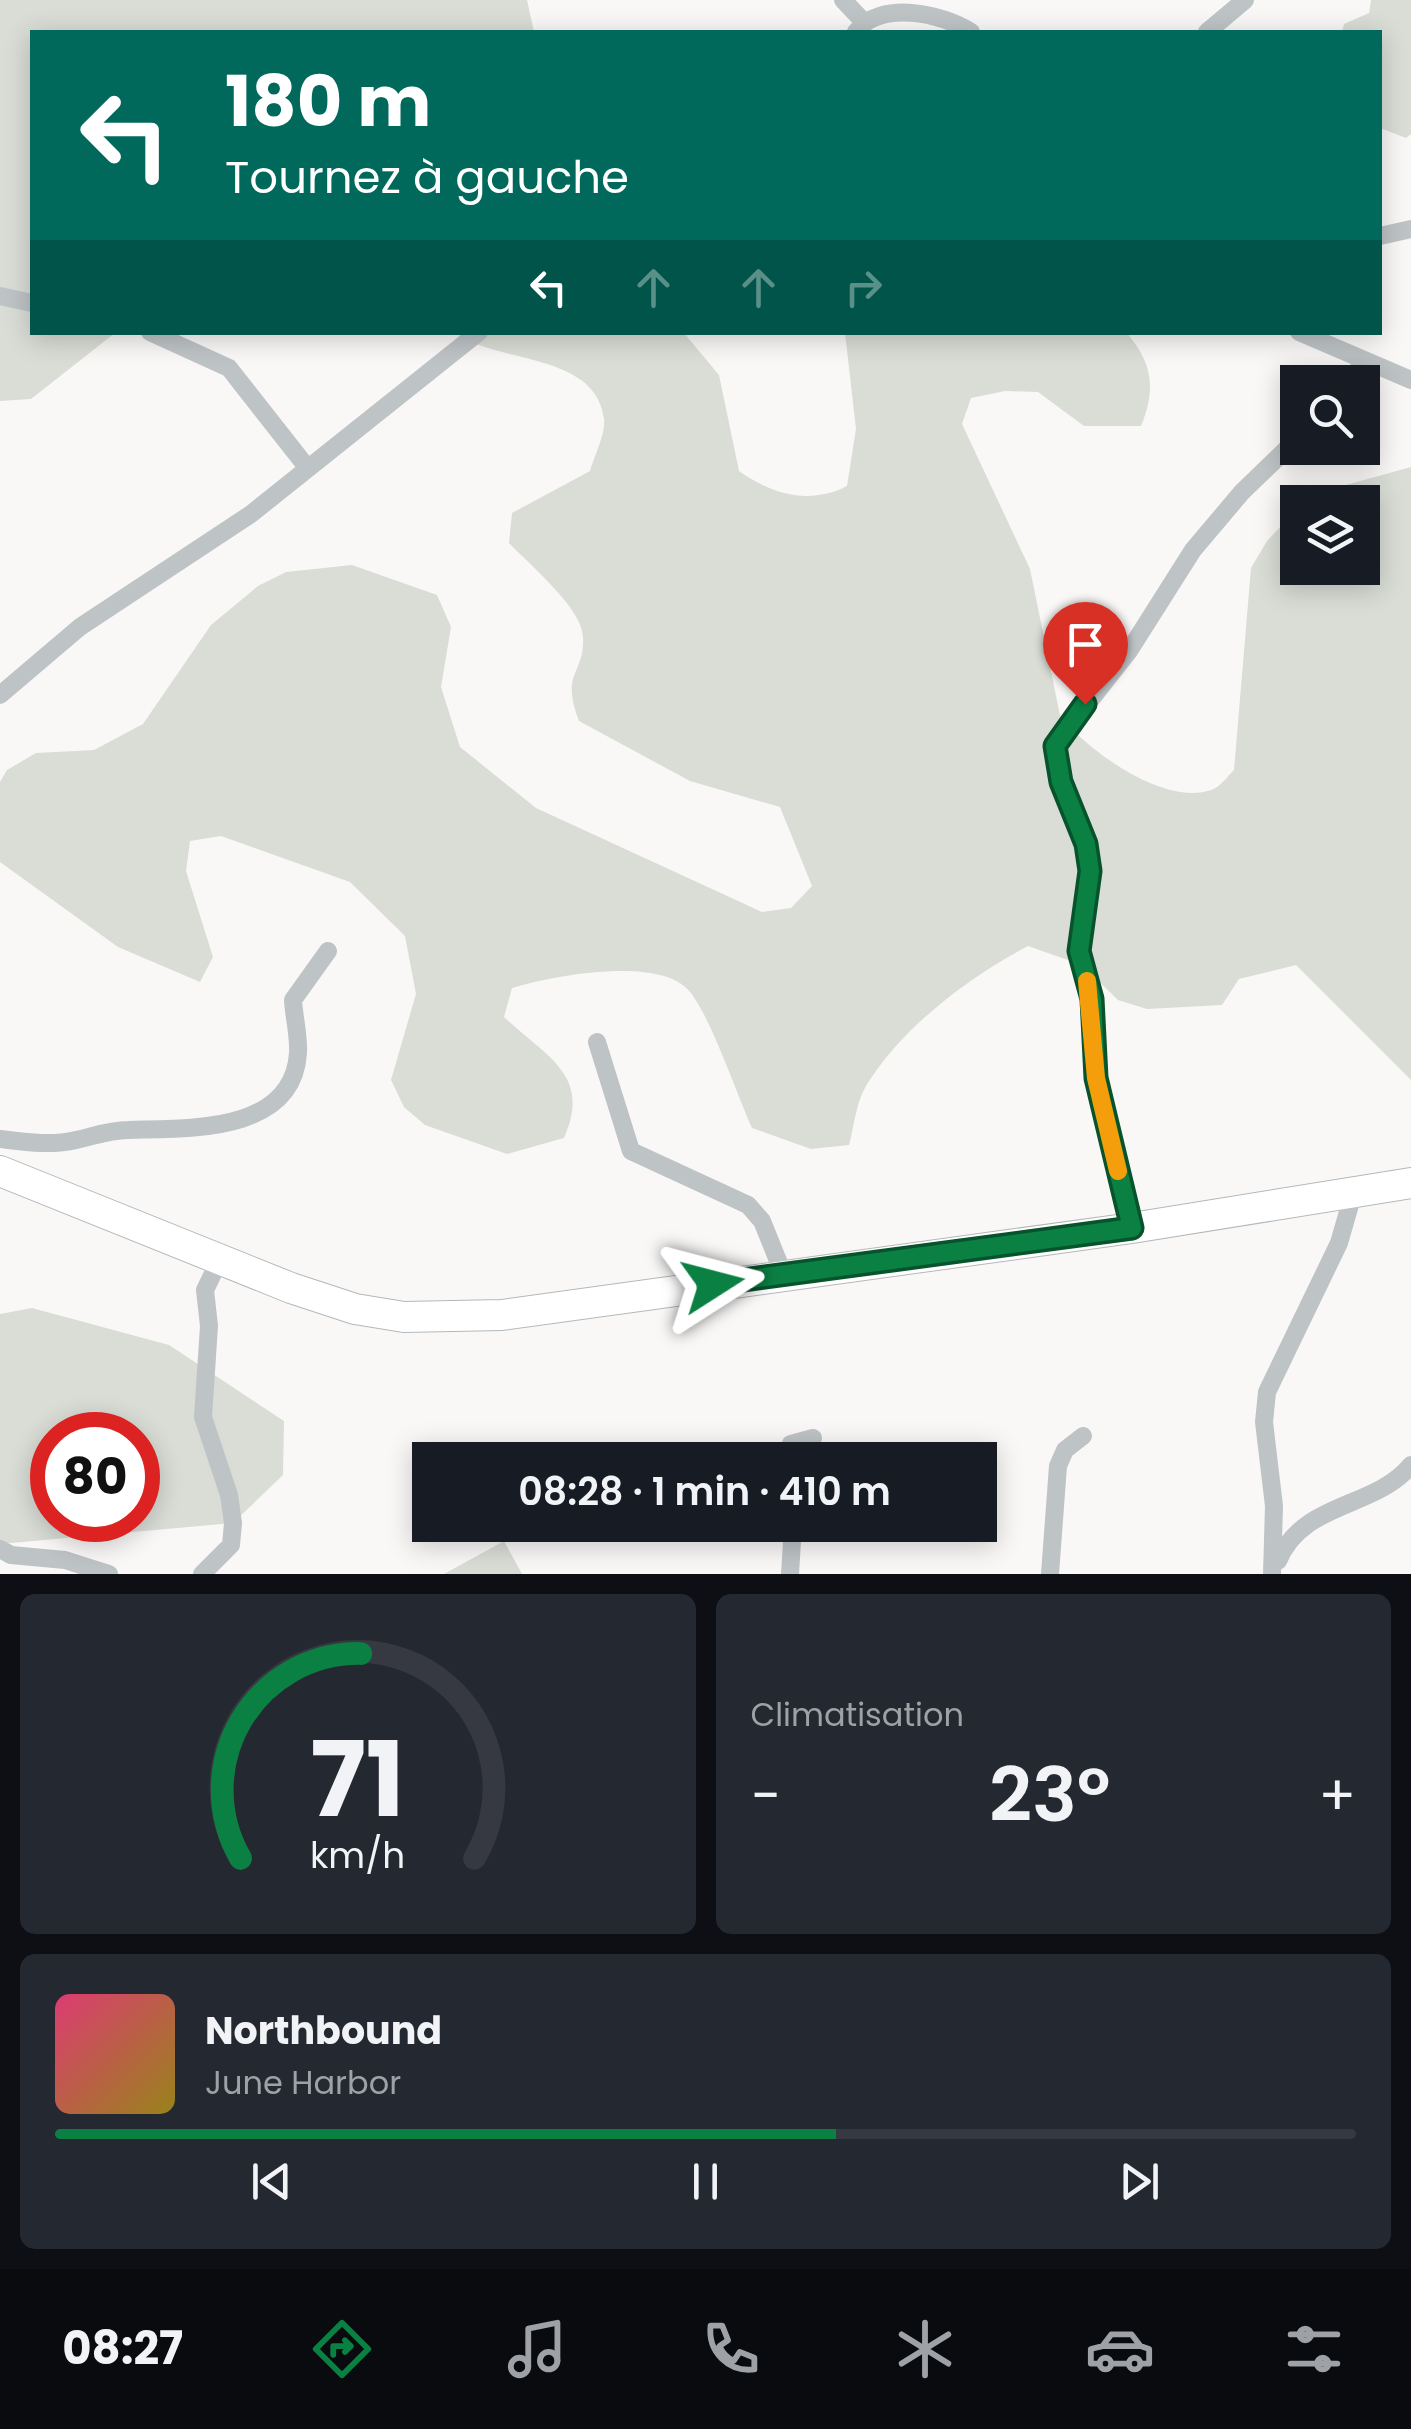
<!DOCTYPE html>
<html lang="fr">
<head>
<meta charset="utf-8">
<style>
	body { margin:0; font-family:Poppins,sans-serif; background:#242831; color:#f1f3f6; height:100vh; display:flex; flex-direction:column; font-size:38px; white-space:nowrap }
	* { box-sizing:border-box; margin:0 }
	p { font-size:32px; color:#9ea1a6 }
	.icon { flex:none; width:55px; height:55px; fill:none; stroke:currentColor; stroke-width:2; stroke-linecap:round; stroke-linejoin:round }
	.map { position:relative; height:1574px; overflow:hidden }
	.panel { display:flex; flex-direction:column; gap:20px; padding:20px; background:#0d0f14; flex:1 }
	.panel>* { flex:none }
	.guide { position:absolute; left:30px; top:30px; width:1352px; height:305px; border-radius:0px; box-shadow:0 5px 25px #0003; background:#00695c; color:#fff; overflow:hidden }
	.fabs { position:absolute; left:1280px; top:365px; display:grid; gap:20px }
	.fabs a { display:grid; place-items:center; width:100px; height:100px; border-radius:0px; background:#171b24; box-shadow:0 5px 25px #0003; font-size:50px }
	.speed { position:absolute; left:30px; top:1412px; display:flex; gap:20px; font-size:50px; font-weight:700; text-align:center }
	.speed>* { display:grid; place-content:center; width:130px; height:130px; border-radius:50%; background:#171b24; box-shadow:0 5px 25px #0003; line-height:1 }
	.speed .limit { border:15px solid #d22; background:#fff; color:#111 }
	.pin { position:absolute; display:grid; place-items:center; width:85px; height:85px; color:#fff; margin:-102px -42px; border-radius:50% 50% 50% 0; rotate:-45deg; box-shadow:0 0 10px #0007 }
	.pin .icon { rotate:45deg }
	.me { position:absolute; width:110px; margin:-55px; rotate:81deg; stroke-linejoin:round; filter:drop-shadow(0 0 8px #0008) }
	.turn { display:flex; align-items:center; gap:35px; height:210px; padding:0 30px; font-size:45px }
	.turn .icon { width:130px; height:130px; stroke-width:2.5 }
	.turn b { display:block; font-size:70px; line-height:85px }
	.lanes { display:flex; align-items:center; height:95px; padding:0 30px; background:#0003; justify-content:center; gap:50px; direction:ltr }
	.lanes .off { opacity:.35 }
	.big { font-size:75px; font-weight:600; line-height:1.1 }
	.panel .card { flex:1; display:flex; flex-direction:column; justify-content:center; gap:15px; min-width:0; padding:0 35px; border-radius:15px; background:#242831 }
	.panel .dial { align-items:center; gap:0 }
	.dial svg { height:260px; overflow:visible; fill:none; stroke:#363941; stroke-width:7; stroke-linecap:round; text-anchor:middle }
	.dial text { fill:#f1f3f6; stroke:none }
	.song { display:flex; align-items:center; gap:30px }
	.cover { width:120px; height:120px; border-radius:15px; background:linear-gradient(135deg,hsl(340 70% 55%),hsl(50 70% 35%)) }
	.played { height:10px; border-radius:5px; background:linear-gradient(90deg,#0b8043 60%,#363941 60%) }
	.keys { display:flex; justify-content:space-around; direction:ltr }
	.heat { display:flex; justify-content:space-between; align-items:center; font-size:55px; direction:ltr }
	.panel .tiles { flex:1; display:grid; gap:20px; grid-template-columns:1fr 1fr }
	.card:last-child { grid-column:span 2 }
	.trip { position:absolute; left:412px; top:1442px; width:585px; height:100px; border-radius:0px; background:#171b24; box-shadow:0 5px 25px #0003; font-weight:600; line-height:100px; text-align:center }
	.dock { display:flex; height:160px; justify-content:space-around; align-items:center; background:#090b0e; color:#9ea1a6 }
	.dock .icon { width:70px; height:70px }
	.dock .on { color:#0b8043 }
	.dock b { font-size:45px; color:#f1f3f6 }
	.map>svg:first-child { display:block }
	.green { fill:#d9ddd6; fill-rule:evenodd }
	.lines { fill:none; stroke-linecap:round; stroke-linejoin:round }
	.trunk-casing { stroke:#b4b8bb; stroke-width:32 }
	.minor { stroke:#bec3c6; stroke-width:18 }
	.trunk { stroke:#fff; stroke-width:30 }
	.route-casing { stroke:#07532c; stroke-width:25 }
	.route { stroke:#0b8043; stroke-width:18 }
	.slow { stroke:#f59e0b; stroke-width:18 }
</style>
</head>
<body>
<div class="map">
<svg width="1411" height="1574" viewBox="0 0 1411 1574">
	<rect width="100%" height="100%" fill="#f9f8f7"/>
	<path class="green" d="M0 0H527L534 32H32V332L115 333 31 399 0 401Z
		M1371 0H1411V134L1406 138 1380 128V32H1342L1344 24 1369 13Z
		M456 333H684L719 375 739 471C773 495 810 505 847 486L856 429 845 333H1127C1153 364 1156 389 1141 426H1084L1038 392 1005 391 971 398 962 424 1030 569 1063 730H1073C1101 759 1168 805 1211 790 1219 788 1227 777 1234 770L1251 568 1267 541 1297 509 1298 568H1362V502H1308L1324 491 1411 467V1080L1296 965 1239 979 1222 1005 1147 1009 1118 1000 1082 965 1028 946C969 977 902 1027 866 1086 856 1102 854 1127 849 1145L811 1149 752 1128C736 1092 712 1021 691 993 663 954 550 976 512 988L504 1017C547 1057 592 1075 564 1138L507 1154 425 1125 404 1107 391 1080 416 994 405 936 350 882 221 836 190 841 186 871 213 957 200 982 118 947 0 862V782L7 770 36 753 94 750 143 724 211 625 258 586 286 572 352 565 437 595 451 627 441 687 460 747 536 808 762 912 791 908 812 886 780 807 690 781 579 721C560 671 585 675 583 637 583 609 529 564 509 543L512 513 590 471C594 457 606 433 604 419 596 352 496 364 456 333Z
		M32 1308 169 1345 284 1421 283 1475 233 1523 0 1544V1314ZM52 1435H138V1520H52Z
		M504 1541 522 1574H444Z"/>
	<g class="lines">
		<g class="trunk-casing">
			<path id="trunk" d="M0 1171 291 1288 355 1309 404 1317 502 1315 1132 1228 1411 1183"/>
		</g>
		<path class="minor" d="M843 0 864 22
			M856 32C880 0 942 13 971 32
			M1207 32 1245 0
			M1380 236 1411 229
			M0 296 32 303
			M150 332 229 368 306 466
			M1299 332 1411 380
			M1347 382 1365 362
			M0 695 80 627 251 514 479 332
			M597 1042 631 1151 748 1205 762 1221 783 1273
			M0 1139C25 1142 51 1146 76 1140 94 1136 110 1130 128 1130 184 1128 293 1135 298 1053 299 1036 294 1017 293 1000L328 951
			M1132 1228 1096 1078 1092 999 1079 951 1090 871 1086 843 1061 782 1055 745 1129 651 1193 550 1242 492 1298 438
			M791 1460V1444L813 1438
			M0 1549 11 1555 65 1560 109 1574
			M1278 1561C1303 1501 1375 1509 1411 1465
			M202 1574 231 1545 233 1523 229 1495 203 1417 209 1326 205 1290 219 1261
			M790 1574 793 1525
			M1050 1574 1058 1466 1065 1450 1083 1436
			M1272 1574 1274 1506 1264 1422 1267 1392 1339 1243 1354 1191"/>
		<use href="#trunk" class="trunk"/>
	</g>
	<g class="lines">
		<g class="route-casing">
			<path id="route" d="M713 1284 1132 1228 1096 1078 1092 999 1079 951 1090 871 1086 844 1061 782 1055 746 1085 704"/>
		</g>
		<use href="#route" class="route"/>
		<path class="slow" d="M1087 981 1096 1078 1118 1171"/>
	</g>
</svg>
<div class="fabs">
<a><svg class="icon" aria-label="search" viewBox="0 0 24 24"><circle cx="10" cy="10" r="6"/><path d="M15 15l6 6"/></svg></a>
<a><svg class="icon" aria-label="layers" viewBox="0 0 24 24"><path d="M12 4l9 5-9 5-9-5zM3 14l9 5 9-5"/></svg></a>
</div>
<div class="speed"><div class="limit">80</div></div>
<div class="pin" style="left:1085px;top:704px;background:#d93025"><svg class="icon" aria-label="arrive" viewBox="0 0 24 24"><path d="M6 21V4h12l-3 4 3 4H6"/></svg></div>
<svg class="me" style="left:713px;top:1284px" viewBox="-20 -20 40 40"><path d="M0-17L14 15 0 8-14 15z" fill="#0b8043" stroke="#fff" stroke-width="4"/></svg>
<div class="trip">08:28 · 1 min · 410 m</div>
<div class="guide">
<div class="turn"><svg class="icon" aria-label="left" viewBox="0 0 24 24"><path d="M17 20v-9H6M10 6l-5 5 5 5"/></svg><div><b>180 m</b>Tournez à gauche</div></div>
<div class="lanes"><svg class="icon" aria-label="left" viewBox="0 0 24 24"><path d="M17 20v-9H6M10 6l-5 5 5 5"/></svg><svg class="icon off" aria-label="ahead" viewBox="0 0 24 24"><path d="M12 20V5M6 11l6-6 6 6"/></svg><svg class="icon off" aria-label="ahead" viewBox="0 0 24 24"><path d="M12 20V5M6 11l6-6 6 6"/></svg><svg class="icon off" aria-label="right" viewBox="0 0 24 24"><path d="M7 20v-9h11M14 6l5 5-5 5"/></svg></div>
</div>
</div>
<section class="panel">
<div class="tiles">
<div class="card dial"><svg viewBox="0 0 100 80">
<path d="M14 69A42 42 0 1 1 86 69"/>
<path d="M14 69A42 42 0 0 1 51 6" stroke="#0b8043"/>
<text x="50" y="56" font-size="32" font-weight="700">71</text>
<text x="50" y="72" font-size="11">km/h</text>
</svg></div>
<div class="card"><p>Climatisation</p>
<div class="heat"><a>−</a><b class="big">23°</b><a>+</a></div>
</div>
<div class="card">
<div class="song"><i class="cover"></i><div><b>Northbound</b><p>June Harbor</p></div></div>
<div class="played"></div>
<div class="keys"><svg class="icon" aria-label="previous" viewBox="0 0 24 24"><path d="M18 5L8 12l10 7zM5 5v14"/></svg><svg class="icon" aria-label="pause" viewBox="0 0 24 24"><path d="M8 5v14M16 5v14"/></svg><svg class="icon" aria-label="next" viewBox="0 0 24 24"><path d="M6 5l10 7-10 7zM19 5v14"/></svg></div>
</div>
</div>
</section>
<nav class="dock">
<b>08:27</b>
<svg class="icon on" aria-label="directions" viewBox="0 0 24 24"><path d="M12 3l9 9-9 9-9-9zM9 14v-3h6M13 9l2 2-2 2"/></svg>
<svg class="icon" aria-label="music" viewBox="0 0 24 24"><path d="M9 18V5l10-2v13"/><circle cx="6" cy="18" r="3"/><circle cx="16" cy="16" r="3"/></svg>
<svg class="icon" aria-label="phone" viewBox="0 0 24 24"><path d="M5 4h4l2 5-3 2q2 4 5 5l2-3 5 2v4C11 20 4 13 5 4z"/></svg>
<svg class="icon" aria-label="climate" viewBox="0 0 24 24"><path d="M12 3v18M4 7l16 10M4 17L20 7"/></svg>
<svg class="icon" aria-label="car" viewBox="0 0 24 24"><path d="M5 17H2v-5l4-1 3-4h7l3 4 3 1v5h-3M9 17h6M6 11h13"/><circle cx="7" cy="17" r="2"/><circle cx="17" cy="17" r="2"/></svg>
<svg class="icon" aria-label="filters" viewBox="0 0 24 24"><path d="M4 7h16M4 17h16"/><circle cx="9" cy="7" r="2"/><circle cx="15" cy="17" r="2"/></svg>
</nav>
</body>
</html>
